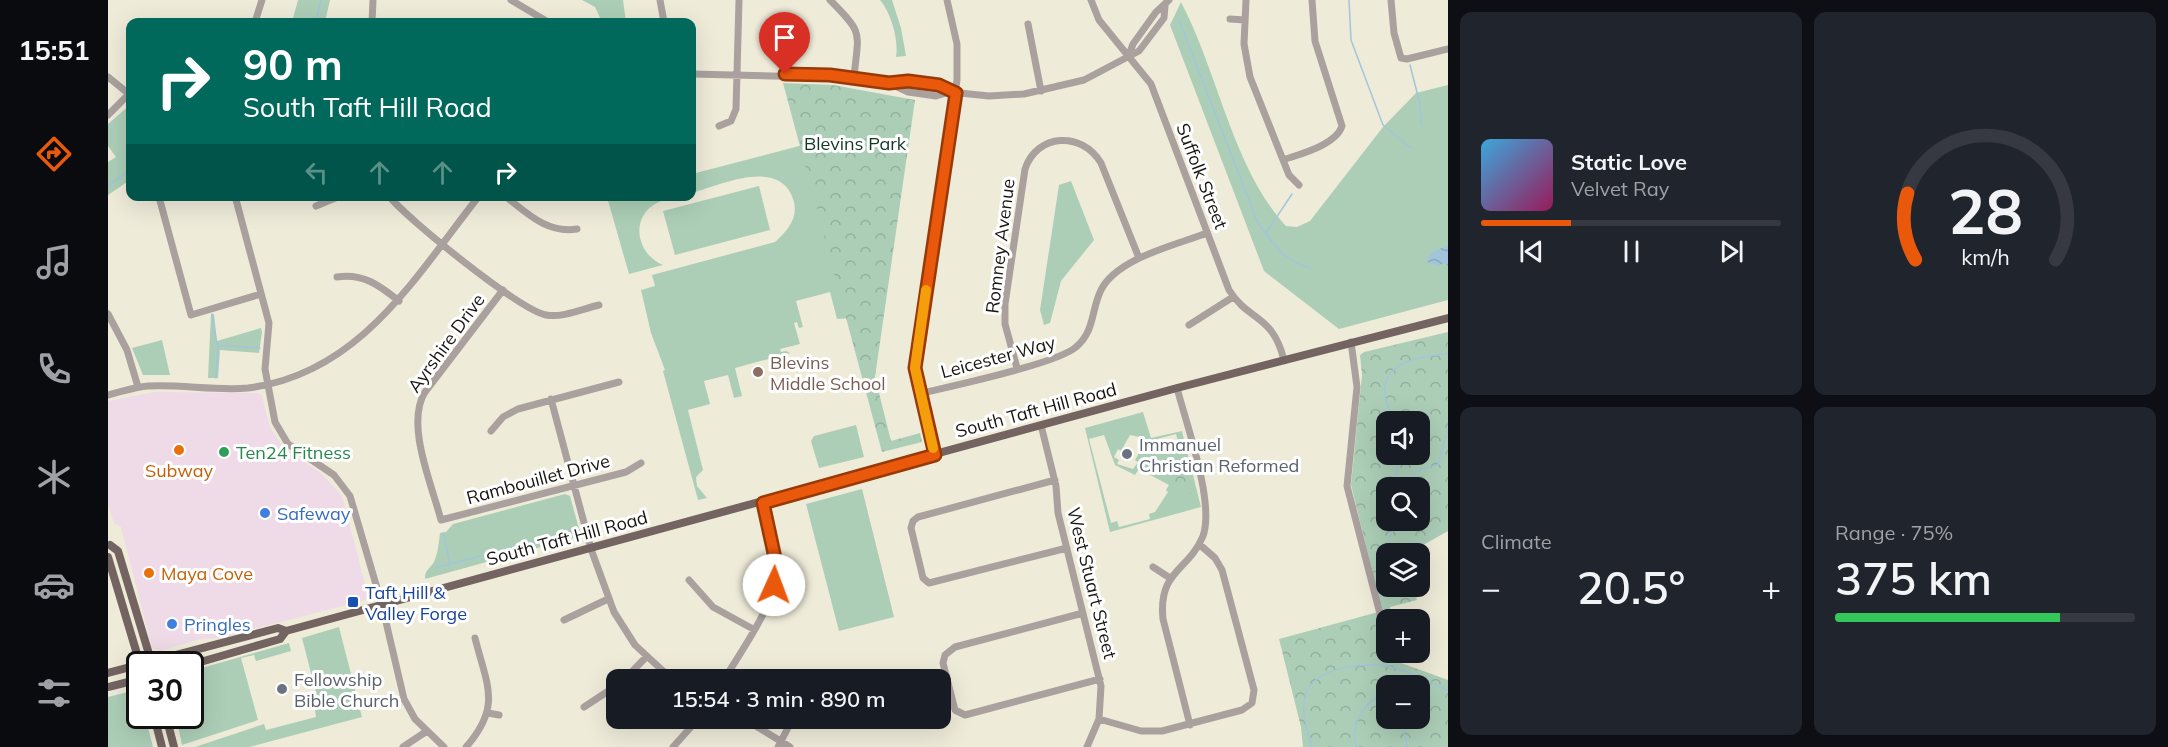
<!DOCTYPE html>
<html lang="en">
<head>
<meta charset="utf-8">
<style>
	body { margin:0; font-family:Mulish,sans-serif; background:#20242c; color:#f1f3f6; height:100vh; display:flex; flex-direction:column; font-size:22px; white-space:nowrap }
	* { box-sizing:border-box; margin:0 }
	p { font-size:20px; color:#9ea1a6 }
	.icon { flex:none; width:33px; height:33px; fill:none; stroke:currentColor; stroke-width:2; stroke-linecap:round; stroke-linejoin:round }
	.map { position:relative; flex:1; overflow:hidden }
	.panel { display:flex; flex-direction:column; gap:12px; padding:12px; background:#0d0f14; width:720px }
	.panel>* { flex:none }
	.banner { position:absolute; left:18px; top:18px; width:570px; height:183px; border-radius:12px; box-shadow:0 6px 24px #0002; background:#00695c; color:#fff; overflow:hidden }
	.controls { position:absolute; left:1268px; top:411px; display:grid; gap:12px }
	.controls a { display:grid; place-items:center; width:54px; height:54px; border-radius:12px; background:#171b24; box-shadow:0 6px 24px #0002; font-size:30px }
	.speed { position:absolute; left:18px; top:651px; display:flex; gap:12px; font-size:30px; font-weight:700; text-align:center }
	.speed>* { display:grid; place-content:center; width:78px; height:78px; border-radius:50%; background:#171b24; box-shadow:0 6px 24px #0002; line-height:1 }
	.speed .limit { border:3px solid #111; border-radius:9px; background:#fff; color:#111 }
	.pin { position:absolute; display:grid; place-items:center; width:51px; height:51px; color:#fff; margin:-62px -26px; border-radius:50% 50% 50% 0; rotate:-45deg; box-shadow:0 0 6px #0007 }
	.pin .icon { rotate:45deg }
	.me { position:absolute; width:66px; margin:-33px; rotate:2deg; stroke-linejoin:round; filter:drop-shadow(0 0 4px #0008) }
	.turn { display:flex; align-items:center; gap:21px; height:126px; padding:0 18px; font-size:27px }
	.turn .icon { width:78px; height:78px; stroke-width:2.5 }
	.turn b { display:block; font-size:42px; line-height:51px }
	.lanes { display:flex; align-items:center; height:57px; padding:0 18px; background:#0003; justify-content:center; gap:30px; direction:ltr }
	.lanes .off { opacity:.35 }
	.big { font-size:45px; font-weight:600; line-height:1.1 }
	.panel .widget { flex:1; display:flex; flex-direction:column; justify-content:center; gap:9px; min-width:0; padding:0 21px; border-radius:12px; background:#20242c }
	.panel .dial { align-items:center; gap:0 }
	.dial svg { height:156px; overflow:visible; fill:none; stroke:#363941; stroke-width:7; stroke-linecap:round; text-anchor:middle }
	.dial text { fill:#f1f3f6; stroke:none }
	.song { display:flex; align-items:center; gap:18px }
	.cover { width:72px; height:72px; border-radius:9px; background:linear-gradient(135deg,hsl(200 70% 55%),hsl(330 70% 35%)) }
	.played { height:6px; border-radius:3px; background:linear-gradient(90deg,#ea580c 30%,#363941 30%) }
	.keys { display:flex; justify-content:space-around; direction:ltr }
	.heat { display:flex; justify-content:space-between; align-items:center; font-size:33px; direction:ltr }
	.charge { height:9px; border-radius:4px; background:linear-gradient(90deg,#34c759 75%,#363941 0) }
	.panel .tiles { flex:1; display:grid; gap:12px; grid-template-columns:repeat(2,1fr) }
	.trip { position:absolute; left:498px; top:669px; width:345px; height:60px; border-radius:12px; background:#171b24; box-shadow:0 6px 24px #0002; font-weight:600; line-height:60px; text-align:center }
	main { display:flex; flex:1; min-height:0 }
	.menu { display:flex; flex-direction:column; width:108px; justify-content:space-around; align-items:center; background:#090b0e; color:#9ea1a6 }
	.menu .icon { width:42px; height:42px }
	.menu .current { color:#ea580c }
	.menu b { font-size:27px; color:#f1f3f6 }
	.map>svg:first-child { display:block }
	.commercial { fill:#efdae8 }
	.green { fill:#acceb7; fill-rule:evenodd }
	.park { fill:url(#park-crowns); fill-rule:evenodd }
	.water { fill:url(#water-waves) }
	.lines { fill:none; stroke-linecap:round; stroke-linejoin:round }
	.stream { stroke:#a2c5dc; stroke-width:1.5 }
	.minor { stroke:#aaa19f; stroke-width:7 }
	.major { stroke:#746461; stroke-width:8 }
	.route-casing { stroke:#983908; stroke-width:15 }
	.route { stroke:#ea580c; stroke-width:10 }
	.slow { stroke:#f59e0b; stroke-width:10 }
	.education-dot { fill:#8d6e63; stroke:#fff; stroke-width:2 }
	.food-dot { fill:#e8710a; stroke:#fff; stroke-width:2 }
	.leisure-dot { fill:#2e9e5b; stroke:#fff; stroke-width:2 }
	.worship-dot { fill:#6b7280; stroke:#fff; stroke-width:2 }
	.shop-dot { fill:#3f7fe0; stroke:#fff; stroke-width:2 }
	.transit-dot { fill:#1a4fb4; stroke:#fff; stroke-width:2 }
	.labels { text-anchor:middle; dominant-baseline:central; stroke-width:6; stroke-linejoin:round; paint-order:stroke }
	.park-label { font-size:18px; fill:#0e3820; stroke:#fff }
	.street-label { font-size:18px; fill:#181610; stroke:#fff }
	.education-label { font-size:18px; fill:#785e54; stroke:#fff; text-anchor:start }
	.worship-label { font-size:18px; fill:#5b616d; stroke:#fff; text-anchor:start }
	.leisure-label { font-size:18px; fill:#27864d; stroke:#fff; text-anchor:start }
	.food-label { font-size:18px; fill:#c56008; stroke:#fff }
	.shop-label { font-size:18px; fill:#366cbe; stroke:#fff; text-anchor:start }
	.transit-label { font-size:18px; fill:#164399; stroke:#fff; text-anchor:start }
</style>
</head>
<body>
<main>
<nav class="menu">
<b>15:51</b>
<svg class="icon current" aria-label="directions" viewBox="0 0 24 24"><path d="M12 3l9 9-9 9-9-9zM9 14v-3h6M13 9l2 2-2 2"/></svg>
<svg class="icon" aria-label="music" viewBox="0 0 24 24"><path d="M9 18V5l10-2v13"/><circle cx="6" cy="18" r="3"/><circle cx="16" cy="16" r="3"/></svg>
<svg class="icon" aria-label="phone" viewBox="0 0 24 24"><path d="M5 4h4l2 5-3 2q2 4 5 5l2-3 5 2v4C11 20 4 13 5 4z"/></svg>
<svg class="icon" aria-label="climate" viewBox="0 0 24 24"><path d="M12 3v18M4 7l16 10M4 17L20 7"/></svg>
<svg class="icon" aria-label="car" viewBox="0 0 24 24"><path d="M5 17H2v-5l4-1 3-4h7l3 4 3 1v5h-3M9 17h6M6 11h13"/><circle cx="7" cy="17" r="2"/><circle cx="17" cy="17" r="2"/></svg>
<svg class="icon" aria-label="filters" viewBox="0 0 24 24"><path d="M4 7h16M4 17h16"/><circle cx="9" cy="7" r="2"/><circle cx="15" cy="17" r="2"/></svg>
</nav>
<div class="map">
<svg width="1340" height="747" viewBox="0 0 1340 747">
	<defs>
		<pattern id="park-crowns" width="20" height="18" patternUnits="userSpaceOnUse" patternTransform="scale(1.5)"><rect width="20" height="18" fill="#acceb7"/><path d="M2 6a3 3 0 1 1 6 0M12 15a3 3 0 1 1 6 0" fill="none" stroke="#93b09c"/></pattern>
		<pattern id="water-waves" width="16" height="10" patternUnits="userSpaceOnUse" patternTransform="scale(1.5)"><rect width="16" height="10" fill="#a2c5dc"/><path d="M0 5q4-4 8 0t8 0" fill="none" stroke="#8ba8bc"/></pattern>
	</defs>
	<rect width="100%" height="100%" fill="#efebd9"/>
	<path class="commercial" d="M46 392 150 393 154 396 162 427 175 447 214 474 234 496 261 599 112 638 93 639 52 651 44 648 13 527 6 523 0 505V401Z"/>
	<path class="green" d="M190 0H222L217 22H184Z
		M474 0H515L518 22H494L487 7Z
		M772 0H784L793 28 798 56 788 57C791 40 783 13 772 0Z
		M1073 2C1110 72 1125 169 1178 226L1189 227 1202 221 1275 127 1308 93 1340 85V300L1231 329 1156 271 1062 25Z
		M22 105V180L0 195V162L8 157 0 146V124Z
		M695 145 743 318 729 319 722 292 688 301 695 327 691 328 689 322 686 323 692 344 672 349 673 352 678 351 682 353 627 368 634 396 626 398 620 375 596 381 602 404 580 410 595 470 588 477 589 486 599 498 590 500 555 371 557 370 543 333 533 290 547 286 544 275 667 242C679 231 690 219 686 202 674 156 613 185 584 193V174Z
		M963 181 986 240 953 281 942 323 936 325 932 310 951 185Z
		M651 186 662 230 567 255 555 211Z
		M499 197H569C562 199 553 200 547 204 521 220 530 255 555 265L521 274Z
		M103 314H106L109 341 153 328 154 332 151 353 112 350 110 378H100Z
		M54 340 62 375H35L24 348Z
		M1035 412 1043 438 1074 431 1093 507 1002 532 977 428ZM1068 434 1072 450 1065 452 1063 446 1052 449 1049 439ZM996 435 1007 465 1027 475 1031 469 1061 485 1058 490 1060 492 1047 512 1041 514 1042 519 1011 527 1009 521 1003 523 981 439ZM1022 435 1031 437 1036 444 1027 460 1030 462 1025 469 1009 464 1011 460 1006 457 1010 449 1013 451Z
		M748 425 756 457 711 468 703 441 706 436Z
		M754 489 786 617 731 631 698 504Z
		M457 494 462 496 473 536 317 579C317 569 322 569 326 562 330 553 331 542 332 533L338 532 345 524Z
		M231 627 254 717 141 747H87L156 724 158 730 208 717 207 710 212 708 194 638Z
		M181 643 183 651 148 661 146 655 133 658 150 720 74 745 68 716H82L83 671Z
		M24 691 31 695 32 716H37L45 747H0V697Z"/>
	<path class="park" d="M675 83 725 85 807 100 767 377 783 441 812 433 814 442 774 452Z
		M1340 332V531L1301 553 1278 554V586L1306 587 1309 600 1282 607 1284 619 1278 620V652L1289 653 1293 663 1340 680V747H1195L1193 727 1171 639 1274 611 1243 485 1254 375 1252 355 1256 352ZM1278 422H1311V454H1278ZM1278 488H1311V520H1278ZM1278 686H1311V718H1278Z
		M1073 456 1083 494 1070 497 1063 493 1058 460Z"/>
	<path class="water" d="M1340 245V266L1336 263 1330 266 1319 262C1321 250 1332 250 1340 245Z"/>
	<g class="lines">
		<path class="stream" d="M1241 0 1243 40 1275 125 1303 148
			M1071 20 1149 221C1163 242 1177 262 1202 268
			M208 22 213 0
			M1302 65 1312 104 1313 125
			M0 186 22 170
			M1158 233 1184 194
			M104 314 109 345 152 348
			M108 378 110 346
			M1287 422C1285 416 1281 410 1279 404 1266 363 1310 356 1340 354
			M1286 488 1291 454
			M1304 488 1306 474 1313 469 1330 465 1340 428
			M1282 537 1289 520
			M342 564 472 530
			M327 568 342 564 335 533
			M1293 718 1299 747
			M1204 747C1200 733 1194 716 1196 701 1199 668 1253 662 1279 666 1300 670 1320 682 1340 690
			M1248 747C1241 723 1257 702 1278 691"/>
		<path class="minor" d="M403 0 440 22
			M552 0 556 22
			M722 0C757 35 750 31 746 78
			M983 0 991 20 1043 84 1121 290C1141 322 1164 313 1176 360
			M1138 0 1136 44 1142 77 1181 175 1191 185
			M1283 0 1286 33 1293 58 1299 59 1340 49
			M1122 19 1137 20
			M147 22 154 0
			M264 22 265 0
			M920 24 933 91
			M1021 55 1025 44 1048 12 1061 0
			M584 74 746 78 781 83 800 92 828 96 842 92 881 96 916 94 976 80 1031 51 1056 18 1057 6
			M0 77 21 94
			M784 83C805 81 825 81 842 92
			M0 115 22 93
			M611 126 623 121 628 109 631 0
			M1175 160C1192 154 1228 145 1234 126L1207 41 1204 0
			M54 196 51 197 83 315 153 294
			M127 196 161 323 157 369 167 422 180 444 226 475 242 496 274 605 296 699 307 719 336 747
			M281 196C299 219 412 310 438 315 455 318 474 309 491 305
			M397 196C419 213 439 234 469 229
			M208 206 232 196
			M229 277C255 273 271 285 291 301
			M395 290 317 392C297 424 324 485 333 520L518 472 533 463
			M0 314 19 350 30 387
			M1081 325 1125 297
			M1243 342 1249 387 1239 486 1272 614V630
			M909 368 897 324V304L917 169C929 133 974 131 993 163L1031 258
			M1069 388C1078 423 1107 503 1095 536 1081 571 1050 570 1055 619L1082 725
			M811 394C842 386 949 364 968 347 987 331 983 310 993 290 1009 258 1068 245 1099 233
			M0 395C13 392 26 387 40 386 73 384 107 391 140 388 252 374 307 277 371 196
			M443 399 483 549 506 612 527 645 554 670 568 680
			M933 425 948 486 950 513 993 686 991 719 979 747
			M383 431 395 417 410 409 511 382
			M827 455 807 368 849 80V44L839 0
			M947 480 810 517 805 521 803 528 815 578 821 583 959 548
			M1045 567 1062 578
			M581 580 605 607 645 629
			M975 613 847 647 837 655 835 663 847 710 857 715 992 679
			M456 620 500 599
			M516 680 539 656
			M616 680C637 643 673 601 667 557 665 539 659 521 655 503
			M742 680 752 674
			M476 707 508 686
			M380 713 391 715
			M635 718 682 747
			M991 719 1033 731H1054L1134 710 1144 703 1146 690 1114 570 1107 558 1091 544
			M295 747 319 731
			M358 747C394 706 379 686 367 638
			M565 747 591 718
			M670 747 685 718"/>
		<path class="major" d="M2 545 10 551 44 664
			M0 557 32 664
			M82 665 172 639 178 631
			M0 673 170 628 178 631 1069 388 1340 318
			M0 687 32 679
			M46 716 54 747
			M58 716 66 747"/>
	</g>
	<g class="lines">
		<g class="route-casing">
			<path id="route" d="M666 585 667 558 655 503 827 455 807 368 848 93 831 85 800 81 781 83 722 75 677 74"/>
		</g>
		<use href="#route" class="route"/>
		<path class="slow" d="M818 290 807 368 825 448"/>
	</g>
	<circle class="education-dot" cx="650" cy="372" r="6"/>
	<g class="food-dot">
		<circle cx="71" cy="450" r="6"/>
		<circle cx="41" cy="573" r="6"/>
	</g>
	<circle class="leisure-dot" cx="116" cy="452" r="6"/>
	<g class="worship-dot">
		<circle cx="1019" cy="454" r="6"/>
		<circle cx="174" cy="689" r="6"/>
	</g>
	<g class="shop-dot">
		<circle cx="157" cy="513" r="6"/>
		<circle cx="64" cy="624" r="6"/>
	</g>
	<rect class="transit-dot" x="239" y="596" width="12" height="12" rx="3"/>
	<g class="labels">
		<g class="park-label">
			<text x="747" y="143">Blevins Park</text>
		</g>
		<g class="street-label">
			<text transform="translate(1094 176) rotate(69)">Suffolk Street</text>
			<text transform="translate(892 246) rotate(-83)">Romney Avenue</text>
			<text transform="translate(338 343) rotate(-54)">Ayrshire Drive</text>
			<text transform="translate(890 357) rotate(-15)">Leicester Way</text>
			<text transform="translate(928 410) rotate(-15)">South Taft Hill Road</text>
			<text transform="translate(430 479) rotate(-15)">Rambouillet Drive</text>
			<text transform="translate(459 538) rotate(-15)">South Taft Hill Road</text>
			<text transform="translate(984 583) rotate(76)">West Stuart Street</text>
		</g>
		<g class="education-label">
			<text x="662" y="362">Blevins<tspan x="662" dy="21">Middle School</tspan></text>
		</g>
		<g class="worship-label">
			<text x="1031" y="444">Immanuel<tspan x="1031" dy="21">Christian Reformed</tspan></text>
			<text x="186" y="679">Fellowship<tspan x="186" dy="21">Bible Church</tspan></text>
		</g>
		<g class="leisure-label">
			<text x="128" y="452">Ten24 Fitness</text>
		</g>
		<g class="food-label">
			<text x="71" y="470">Subway</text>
			<text x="53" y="573" text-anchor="start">Maya Cove</text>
		</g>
		<g class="shop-label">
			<text x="169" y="513">Safeway</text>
			<text x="76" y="624">Pringles</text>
		</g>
		<g class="transit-label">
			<text x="257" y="592">Taft Hill &amp;<tspan x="257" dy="21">Valley Forge</tspan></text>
		</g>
	</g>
</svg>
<div class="controls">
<a><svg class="icon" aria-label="sound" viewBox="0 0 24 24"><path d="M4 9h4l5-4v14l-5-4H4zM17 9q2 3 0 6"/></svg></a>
<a><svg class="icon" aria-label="search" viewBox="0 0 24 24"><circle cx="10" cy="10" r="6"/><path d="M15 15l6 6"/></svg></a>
<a><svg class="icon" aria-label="layers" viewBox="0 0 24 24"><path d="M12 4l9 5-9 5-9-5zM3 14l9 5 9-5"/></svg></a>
<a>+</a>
<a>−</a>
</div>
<div class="speed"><div class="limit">30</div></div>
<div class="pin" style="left:677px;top:74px;background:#d93025"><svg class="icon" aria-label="arrive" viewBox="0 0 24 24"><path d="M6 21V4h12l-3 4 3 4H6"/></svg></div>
<svg class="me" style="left:666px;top:585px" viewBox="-20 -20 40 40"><circle r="19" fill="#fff"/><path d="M0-13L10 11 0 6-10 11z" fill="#ea580c"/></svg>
<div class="trip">15:54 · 3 min · 890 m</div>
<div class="banner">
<div class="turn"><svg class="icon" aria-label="right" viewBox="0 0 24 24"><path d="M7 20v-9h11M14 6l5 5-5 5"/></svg><div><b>90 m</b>South Taft Hill Road</div></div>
<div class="lanes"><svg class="icon off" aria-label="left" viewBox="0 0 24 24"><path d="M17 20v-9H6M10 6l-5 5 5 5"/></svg><svg class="icon off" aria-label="ahead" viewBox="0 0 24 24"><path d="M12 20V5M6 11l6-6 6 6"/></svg><svg class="icon off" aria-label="ahead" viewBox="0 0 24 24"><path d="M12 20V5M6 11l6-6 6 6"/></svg><svg class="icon" aria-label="right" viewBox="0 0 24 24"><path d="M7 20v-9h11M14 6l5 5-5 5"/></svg></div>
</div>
</div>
<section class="panel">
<div class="tiles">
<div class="widget">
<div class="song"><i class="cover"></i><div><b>Static Love</b><p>Velvet Ray</p></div></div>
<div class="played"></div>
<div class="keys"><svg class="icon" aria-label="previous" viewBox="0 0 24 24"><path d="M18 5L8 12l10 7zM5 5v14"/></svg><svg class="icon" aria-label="pause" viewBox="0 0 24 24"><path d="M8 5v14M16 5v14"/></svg><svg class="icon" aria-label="next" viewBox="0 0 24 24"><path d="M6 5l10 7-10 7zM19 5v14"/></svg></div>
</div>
<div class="widget dial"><svg viewBox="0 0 100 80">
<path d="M14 69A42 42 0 1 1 86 69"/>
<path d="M14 69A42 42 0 0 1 10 35" stroke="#ea580c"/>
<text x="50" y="56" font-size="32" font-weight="700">28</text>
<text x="50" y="72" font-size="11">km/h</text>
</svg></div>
<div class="widget"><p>Climate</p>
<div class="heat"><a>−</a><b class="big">20.5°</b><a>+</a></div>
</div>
<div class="widget"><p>Range · 75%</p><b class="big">375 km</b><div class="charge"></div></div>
</div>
</section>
</main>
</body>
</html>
